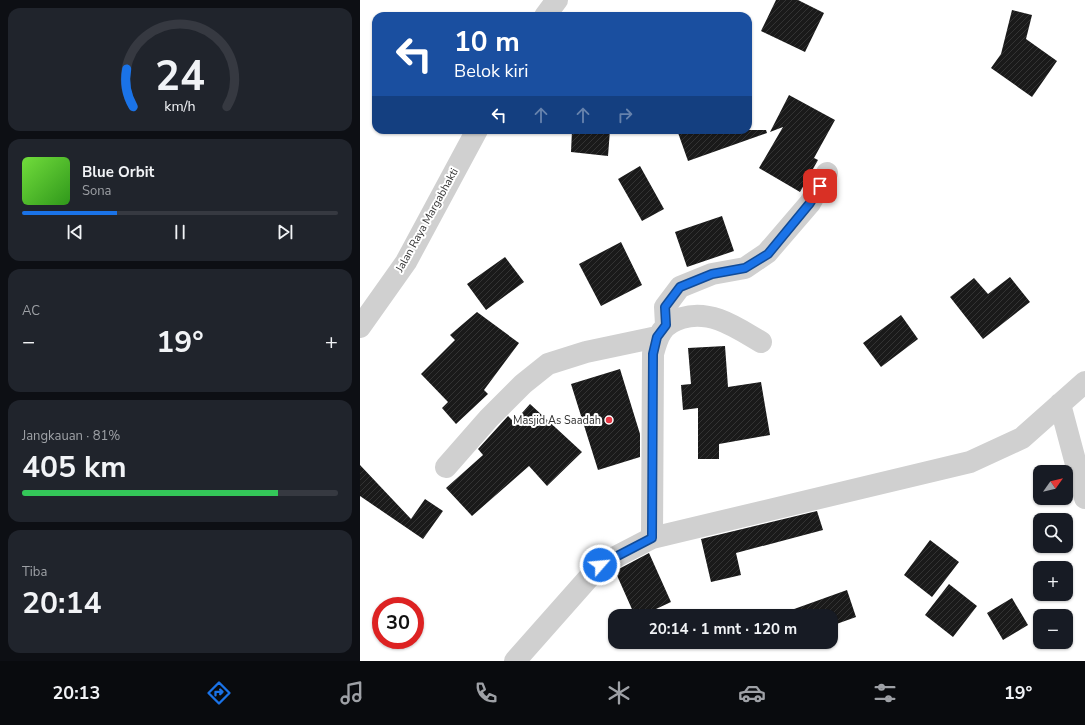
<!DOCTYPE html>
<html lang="id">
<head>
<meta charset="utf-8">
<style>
	body { margin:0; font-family:"Nunito Sans",sans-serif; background:#20242c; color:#f1f3f6; height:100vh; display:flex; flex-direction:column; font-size:15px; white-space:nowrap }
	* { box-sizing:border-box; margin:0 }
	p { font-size:13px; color:#9ea1a6 }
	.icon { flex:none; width:22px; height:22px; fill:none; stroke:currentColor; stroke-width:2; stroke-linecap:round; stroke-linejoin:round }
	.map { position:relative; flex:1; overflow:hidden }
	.side { display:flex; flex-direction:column; gap:8px; padding:8px; background:#0d0f14; width:360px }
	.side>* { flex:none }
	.hud { position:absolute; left:12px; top:12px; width:380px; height:122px; border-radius:12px; box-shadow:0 1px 3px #0004; background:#1a4fa0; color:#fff; overflow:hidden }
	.needle { width:26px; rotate:56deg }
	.controls { position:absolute; left:673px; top:465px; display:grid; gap:8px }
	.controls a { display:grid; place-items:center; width:40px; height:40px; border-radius:8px; background:#171b24; box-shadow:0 1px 3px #0004; font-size:20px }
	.speed { position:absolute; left:12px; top:597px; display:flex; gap:8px; font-size:20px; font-weight:700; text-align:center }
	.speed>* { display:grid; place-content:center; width:52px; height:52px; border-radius:50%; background:#171b24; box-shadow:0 1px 3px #0004; line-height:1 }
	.speed .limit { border:6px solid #d22; background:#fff; color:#111 }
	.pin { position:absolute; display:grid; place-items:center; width:34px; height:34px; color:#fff; margin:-17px; border-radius:8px; box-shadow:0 2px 6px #0006 }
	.me { position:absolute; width:44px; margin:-22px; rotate:63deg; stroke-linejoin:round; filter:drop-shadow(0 0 3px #0008) }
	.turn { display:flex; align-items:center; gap:14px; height:84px; padding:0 16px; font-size:18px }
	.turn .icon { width:52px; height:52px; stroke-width:2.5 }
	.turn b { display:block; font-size:28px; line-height:34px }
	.lanes { display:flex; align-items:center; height:38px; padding:0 16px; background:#0003; justify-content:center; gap:20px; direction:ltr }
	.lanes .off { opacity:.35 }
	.big { font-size:30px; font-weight:700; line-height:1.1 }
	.side .widget { flex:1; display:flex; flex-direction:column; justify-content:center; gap:6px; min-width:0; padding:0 14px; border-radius:12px; background:#20242c }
	.side .dial { align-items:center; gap:0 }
	.dial svg { height:104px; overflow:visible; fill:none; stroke:#363941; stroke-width:7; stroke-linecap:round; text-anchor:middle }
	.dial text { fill:#f1f3f6; stroke:none }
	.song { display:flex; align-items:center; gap:12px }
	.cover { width:48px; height:48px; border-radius:6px; background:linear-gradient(135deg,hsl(100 70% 55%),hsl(110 70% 35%)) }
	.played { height:4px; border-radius:2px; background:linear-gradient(90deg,#1a73e8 30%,#363941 30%) }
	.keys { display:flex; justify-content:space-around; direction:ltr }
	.heat { display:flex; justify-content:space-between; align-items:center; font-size:22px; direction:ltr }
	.charge { height:6px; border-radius:3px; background:linear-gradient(90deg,#34c759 81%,#363941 0) }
	.trip { position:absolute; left:248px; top:609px; width:230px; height:40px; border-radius:12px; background:#171b24; box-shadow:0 1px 3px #0004; font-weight:700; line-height:40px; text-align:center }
	.dock { display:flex; height:64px; justify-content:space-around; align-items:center; background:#090b0e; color:#9ea1a6 }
	.dock .icon { width:28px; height:28px }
	.dock .selected { color:#1a73e8 }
	.dock b { font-size:18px; color:#f1f3f6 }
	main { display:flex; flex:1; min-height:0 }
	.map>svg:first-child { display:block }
	.building { fill:url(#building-hatch) }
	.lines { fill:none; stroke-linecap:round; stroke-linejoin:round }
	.minor { stroke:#d0d0d0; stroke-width:22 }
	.route-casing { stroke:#114b97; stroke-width:10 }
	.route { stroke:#1a73e8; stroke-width:7 }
	.poi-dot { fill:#e63946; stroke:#fff; stroke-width:1.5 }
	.labels { text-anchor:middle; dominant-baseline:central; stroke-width:4; stroke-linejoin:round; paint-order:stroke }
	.street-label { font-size:11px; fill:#333; stroke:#fff }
	.poi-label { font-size:11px; fill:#333; stroke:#fff; text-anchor:end }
</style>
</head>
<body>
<main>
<section class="side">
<div class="widget dial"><svg viewBox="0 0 100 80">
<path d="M14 69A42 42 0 1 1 86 69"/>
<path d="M14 69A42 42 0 0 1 9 40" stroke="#1a73e8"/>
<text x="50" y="56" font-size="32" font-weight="700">24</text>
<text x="50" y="72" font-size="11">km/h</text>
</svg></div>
<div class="widget">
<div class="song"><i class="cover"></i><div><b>Blue Orbit</b><p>Sona</p></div></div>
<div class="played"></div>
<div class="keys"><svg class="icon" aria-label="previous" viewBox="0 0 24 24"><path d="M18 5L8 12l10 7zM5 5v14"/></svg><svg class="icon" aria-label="pause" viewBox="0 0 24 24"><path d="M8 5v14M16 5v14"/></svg><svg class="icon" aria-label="next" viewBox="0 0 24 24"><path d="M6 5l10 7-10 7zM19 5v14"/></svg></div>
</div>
<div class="widget"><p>AC</p>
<div class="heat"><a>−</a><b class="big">19°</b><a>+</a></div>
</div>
<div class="widget"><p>Jangkauan · 81%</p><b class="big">405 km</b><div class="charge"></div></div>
<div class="widget"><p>Tiba</p><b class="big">20:14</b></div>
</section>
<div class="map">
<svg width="725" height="661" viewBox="0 0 725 661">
	<defs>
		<pattern id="building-hatch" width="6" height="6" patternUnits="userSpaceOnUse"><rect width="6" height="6" fill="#1a1a1a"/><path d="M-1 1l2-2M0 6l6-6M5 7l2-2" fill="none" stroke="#333"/></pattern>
	</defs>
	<rect width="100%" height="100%" fill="#fff"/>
	<path class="building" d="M416 0H438L464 13 445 52 401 31Z
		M652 10 672 15 666 39 697 61 672 97 631 68 641 54Z
		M429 95 475 120 454 158 458 160 440 192 399 168 423 127 410 132Z
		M212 130H250L248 156 211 152Z
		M317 130H406L407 133 328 161Z
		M280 166 304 209 282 221 258 179Z
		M362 216 374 251 327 267 315 232Z
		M261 242 282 285 241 306 219 264Z
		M145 257 164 282 126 310 107 284Z
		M650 277 670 302 623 339 590 297 614 278 628 294Z
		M117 312 159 343 124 390 128 394 96 424 82 408 88 402 61 374 95 340 90 335Z
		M541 315 558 339 521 367 503 343Z
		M365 346 368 387 401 382 410 435 359 444V459H338V408L323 410 321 385 331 384 328 348Z
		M260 369 280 434V457L238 470 211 384Z
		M170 404 222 452 187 486 169 466 112 516 86 488 123 455 118 449 148 416 154 422Z
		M0 465 51 519 65 499 83 511 63 539 0 496Z
		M457 511 463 530 376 553 381 575 351 582 341 539Z
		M570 540 599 562 572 597 544 575Z
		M289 553 311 602 281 616H275L255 571Z
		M589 584 617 606 593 637 565 615Z
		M487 590 496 617 471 626V616H424L423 613Z
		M652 598 668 625 643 640 627 613Z"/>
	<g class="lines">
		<path class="minor" d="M185 16 197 0
			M306 325 305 307 320 287 352 274 385 268 407 253 450 203 467 173
			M0 327 46 262 117 130
			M700 404 725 498
			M86 467 129 418 163 384 188 364 226 352 297 337
			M292 538 293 354C298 335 302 324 322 318 351 309 377 328 401 342
			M155 661 240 565 292 538 610 462 662 438 725 382"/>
	</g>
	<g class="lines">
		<g class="route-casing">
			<path id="route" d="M240 565 292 538 293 354 297 337 306 325 305 307 320 287 352 274 385 268 408 254 450 203 460 186"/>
		</g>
		<use href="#route" class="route"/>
	</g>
	<circle class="poi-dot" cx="249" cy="420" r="4"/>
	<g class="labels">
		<g class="street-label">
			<text transform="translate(67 220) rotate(-61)">Jalan Raya Margabhakti</text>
		</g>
		<g class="poi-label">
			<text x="241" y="420">Masjid As Saadah</text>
		</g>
	</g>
</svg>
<div class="controls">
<a><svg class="needle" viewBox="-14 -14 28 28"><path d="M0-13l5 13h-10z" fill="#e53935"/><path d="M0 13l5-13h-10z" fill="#9ea1a6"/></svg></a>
<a><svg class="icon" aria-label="search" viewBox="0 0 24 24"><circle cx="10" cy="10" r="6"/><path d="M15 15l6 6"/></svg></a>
<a>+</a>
<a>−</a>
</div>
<div class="speed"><div class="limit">30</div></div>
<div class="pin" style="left:460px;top:186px;background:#d93025"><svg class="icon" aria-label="arrive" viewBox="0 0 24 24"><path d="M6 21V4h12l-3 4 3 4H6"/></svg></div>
<svg class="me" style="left:240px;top:565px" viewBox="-20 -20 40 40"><circle r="17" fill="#1a73e8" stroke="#fff" stroke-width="3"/><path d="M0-11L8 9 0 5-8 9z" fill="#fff"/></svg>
<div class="trip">20:14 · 1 mnt · 120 m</div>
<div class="hud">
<div class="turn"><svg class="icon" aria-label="left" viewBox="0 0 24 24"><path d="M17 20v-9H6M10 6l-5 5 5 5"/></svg><div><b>10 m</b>Belok kiri</div></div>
<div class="lanes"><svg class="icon" aria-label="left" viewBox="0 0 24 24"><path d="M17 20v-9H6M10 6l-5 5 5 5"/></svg><svg class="icon off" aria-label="ahead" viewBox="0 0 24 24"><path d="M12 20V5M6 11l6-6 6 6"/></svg><svg class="icon off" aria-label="ahead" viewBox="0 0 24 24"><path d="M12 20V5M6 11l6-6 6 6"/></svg><svg class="icon off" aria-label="right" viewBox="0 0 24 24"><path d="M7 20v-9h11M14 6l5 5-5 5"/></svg></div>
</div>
</div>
</main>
<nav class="dock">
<b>20:13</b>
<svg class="icon selected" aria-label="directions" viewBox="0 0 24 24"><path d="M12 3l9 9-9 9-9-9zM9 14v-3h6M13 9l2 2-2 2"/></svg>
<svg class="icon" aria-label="music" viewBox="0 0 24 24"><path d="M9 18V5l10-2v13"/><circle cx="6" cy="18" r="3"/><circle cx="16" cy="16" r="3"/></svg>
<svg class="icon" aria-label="phone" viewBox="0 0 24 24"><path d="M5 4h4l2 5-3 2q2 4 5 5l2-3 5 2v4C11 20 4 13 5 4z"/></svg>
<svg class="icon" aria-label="climate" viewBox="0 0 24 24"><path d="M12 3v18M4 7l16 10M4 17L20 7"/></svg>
<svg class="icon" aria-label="car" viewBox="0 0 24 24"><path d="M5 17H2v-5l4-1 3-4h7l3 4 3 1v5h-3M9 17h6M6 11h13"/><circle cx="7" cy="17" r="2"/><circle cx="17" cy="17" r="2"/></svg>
<svg class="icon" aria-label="filters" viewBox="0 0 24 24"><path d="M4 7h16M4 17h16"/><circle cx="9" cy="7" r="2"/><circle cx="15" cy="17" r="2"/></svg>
<b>19°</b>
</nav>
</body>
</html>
